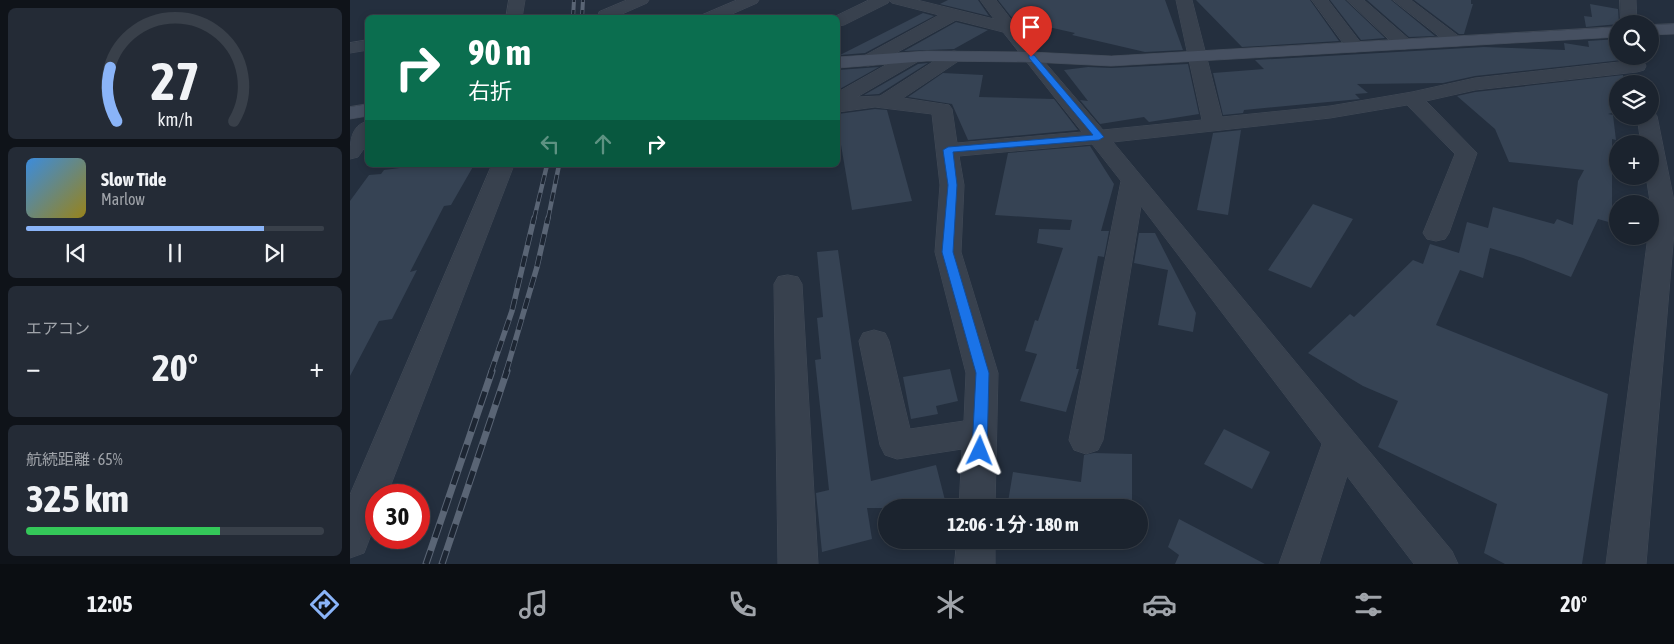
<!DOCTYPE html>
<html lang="ja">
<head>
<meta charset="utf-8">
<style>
	body { margin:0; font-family:"Asap Condensed","Noto Sans JP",sans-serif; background:#242b36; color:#f1f3f6; height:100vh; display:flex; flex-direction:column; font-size:19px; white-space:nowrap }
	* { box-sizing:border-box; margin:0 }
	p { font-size:16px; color:#a0a4aa }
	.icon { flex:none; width:28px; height:28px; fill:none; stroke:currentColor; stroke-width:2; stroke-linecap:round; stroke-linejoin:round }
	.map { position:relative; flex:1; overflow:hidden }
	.details { display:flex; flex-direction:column; gap:8px; padding:8px; background:#0f1319; width:350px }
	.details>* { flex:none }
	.hud { position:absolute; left:15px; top:15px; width:475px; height:152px; border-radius:8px; box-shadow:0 2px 8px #0003,0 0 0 1px #39404a; background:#0b6e4f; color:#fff; overflow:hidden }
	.tools { position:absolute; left:1259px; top:15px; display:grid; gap:10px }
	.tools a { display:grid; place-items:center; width:50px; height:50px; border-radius:50%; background:#1b232e; box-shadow:0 2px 8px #0003,0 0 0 1px #39404a; font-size:25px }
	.speed { position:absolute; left:15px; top:484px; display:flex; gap:10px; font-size:25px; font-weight:700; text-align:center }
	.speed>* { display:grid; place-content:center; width:65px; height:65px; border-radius:50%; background:#1b232e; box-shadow:0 2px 8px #0003,0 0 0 1px #39404a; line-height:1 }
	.speed .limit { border:8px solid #d22; background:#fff; color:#111 }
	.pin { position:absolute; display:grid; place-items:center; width:42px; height:42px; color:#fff; margin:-51px -21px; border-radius:50% 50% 50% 0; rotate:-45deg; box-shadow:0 0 5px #0007 }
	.pin .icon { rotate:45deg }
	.me { position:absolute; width:55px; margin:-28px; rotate:2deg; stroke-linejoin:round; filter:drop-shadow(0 0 4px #0008) }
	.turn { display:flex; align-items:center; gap:18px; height:105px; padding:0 20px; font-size:22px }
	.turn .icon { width:65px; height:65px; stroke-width:2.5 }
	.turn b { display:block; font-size:35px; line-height:42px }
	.lanes { display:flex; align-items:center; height:48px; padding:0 20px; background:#0003; justify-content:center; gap:25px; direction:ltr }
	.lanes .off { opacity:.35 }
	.big { font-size:38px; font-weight:700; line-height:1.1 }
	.details .card { flex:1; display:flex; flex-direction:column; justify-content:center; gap:8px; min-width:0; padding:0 18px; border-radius:8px; background:#242b36 }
	.details .dial { align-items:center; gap:0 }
	.dial svg { height:130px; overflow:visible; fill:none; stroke:#39404a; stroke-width:7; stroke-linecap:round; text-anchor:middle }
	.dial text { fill:#f1f3f6; stroke:none }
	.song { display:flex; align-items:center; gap:15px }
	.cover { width:60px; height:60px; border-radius:8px; background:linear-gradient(135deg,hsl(210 70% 55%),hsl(50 70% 35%)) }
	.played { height:5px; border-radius:2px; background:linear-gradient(90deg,#8ab4f8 80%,#39404a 80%) }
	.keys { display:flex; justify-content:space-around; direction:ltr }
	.heat { display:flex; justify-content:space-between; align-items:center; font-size:28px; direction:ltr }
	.charge { height:8px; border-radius:4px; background:linear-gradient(90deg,#34c759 65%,#39404a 0) }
	.trip { position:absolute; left:528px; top:499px; width:270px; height:50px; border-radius:25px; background:#1b232e; box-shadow:0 2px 8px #0003,0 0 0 1px #39404a; font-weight:700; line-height:50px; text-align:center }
	.tab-bar { display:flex; height:80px; justify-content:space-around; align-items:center; background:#0b0e12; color:#a0a4aa }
	.tab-bar .icon { width:35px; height:35px }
	.tab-bar .current { color:#8ab4f8 }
	.tab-bar b { font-size:22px; color:#f1f3f6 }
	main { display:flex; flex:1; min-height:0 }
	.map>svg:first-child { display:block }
	.building { fill:#364354 }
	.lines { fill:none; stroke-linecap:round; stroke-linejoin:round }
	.street-casing { stroke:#414a57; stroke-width:1 }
	.secondary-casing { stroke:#414a57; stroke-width:1 }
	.street { fill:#38414e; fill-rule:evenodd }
	.secondary { fill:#465061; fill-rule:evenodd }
	.rail-far3-casing { stroke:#5a6575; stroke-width:4 }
	.rail-far2-casing { stroke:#5a6575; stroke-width:4.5 }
	.rail-far1-casing { stroke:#5a6575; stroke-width:5.5 }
	.rail-casing { stroke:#5a6575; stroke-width:7 }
	.rail-far3 { stroke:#1d2633; stroke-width:2.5; stroke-dasharray:8; stroke-linecap:butt }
	.rail-far2 { stroke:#1d2633; stroke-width:3; stroke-dasharray:9; stroke-linecap:butt }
	.rail-far1 { stroke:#1d2633; stroke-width:4; stroke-dasharray:11; stroke-linecap:butt }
	.rail { stroke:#1d2633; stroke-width:5; stroke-dasharray:14; stroke-linecap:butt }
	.route { fill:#1a73e8; stroke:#114b97 }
</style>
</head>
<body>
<main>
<section class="details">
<div class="card dial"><svg viewBox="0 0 100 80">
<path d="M14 69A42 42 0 1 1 86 69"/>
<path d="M14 69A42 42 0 0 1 10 36" stroke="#8ab4f8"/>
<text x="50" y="56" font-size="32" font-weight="700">27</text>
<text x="50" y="72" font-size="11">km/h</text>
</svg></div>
<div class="card">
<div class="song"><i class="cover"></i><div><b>Slow Tide</b><p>Marlow</p></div></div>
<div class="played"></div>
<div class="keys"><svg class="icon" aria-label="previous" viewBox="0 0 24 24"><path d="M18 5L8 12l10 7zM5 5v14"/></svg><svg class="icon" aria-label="pause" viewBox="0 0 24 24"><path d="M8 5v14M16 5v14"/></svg><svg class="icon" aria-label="next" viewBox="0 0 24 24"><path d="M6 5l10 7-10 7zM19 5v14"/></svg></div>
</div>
<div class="card"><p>エアコン</p>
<div class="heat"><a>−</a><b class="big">20°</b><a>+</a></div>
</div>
<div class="card"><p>航続距離 · 65%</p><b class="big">325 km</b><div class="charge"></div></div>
</section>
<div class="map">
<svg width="1324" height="564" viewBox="0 0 1324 564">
	<rect width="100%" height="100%" fill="#242f3e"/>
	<path class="building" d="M598 0H628L639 16 590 4Z
		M648 0H815L833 50 795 52 722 35 725 33 663 19Z
		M846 0H960L989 41 892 47Z
		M980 0H995L1035 38 1011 40Z
		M1017 0H1041L1085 36 1059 37Z
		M1064 0H1121V4H1123L1114 34H1109Z
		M1240 4 1268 9 1269 24 1236 27 1234 16 1242 17Z
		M573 13 584 16 515 53 490 55Z
		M606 22 638 30 604 49 554 51Z
		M1268 39V56H1272V60L1125 76 1093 83 1007 84 1018 93 1005 94 1010 99 894 110 893 113 873 115 863 73 914 69 905 60 1134 47 1215 50 1214 43 1239 47 1238 41Z
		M578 63 529 94 514 95 568 64Z
		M838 64 849 114 799 122 794 117 750 124 730 100 738 101 714 70 738 67 761 68Z
		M529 67 488 90V70Z
		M593 73 633 75 629 97 704 99 728 130 618 140 602 104 558 97Z
		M1273 75V78H1277V84H1268V111L1258 114 1263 115 1266 140 1262 139V223L1248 219 1221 277 1173 258 1140 248 1133 278 1110 270 1086 325 1258 394 1232 564H1155L1134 553 1147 504 1028 447 1048 401 1013 386 958 353 1000 314 1004 317 1063 260 1073 264 1080 244 1109 253 1117 222 1138 228 1143 207 1204 224 1207 219 1223 225 1228 181 1234 170 1159 162 1145 129 1107 96 1125 92Z
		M525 109 537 110 562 201 502 210 488 127V114Z
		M891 130 878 215 847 210 863 133Z
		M740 146 764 184 751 231H759L754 257 748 256 726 369H729L716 412 670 401 687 354 675 351 685 320 688 321 713 248 687 243 689 229 720 230 722 220 645 215 658 153Z
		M73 165H124L101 205 94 206 60 272 67 270 42 319 29 321 0 376V201L19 175 31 174 34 170Z
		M963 204 1003 219 961 288 918 270Z
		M789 233H805L846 313 843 332 808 325 818 270 784 263Z
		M488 250 521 481 586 465 597 508H517L522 539 472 552 466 493 479 490 465 360 471 359 467 318 473 317 467 252Z
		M600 369 608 401 586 406 588 414 561 419 553 377Z
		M874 429 920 452 902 489 854 464Z
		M744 453 782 454V501H767L766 508H657L663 472 731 482 734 455Z
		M829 519 915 564H825L829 555 818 547Z"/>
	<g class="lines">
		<g class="street-casing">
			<path id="street" d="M159 0H175L172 18H156Z
				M277 0H299L297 3 263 18H247L249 12Z
				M387 0H409L407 3 373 18H350L352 15Z
				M519 0H540L538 3 494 25 488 26V18H482Z
				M540 0H567L644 19 630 0H646L687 53 753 130 852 120 826 0H842L872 117 980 106 1062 92 1125 78 1287 60 1294 62 1296 66 1294 70 1287 72 1125 90 1076 101 1127 153 1099 233 1095 239 1086 241 1077 239 1073 233 1105 154 1057 105 980 118 763 142 1102 551 1108 564H1064L997 476 969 564H929L972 444 791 206 753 440 748 450 736 454 724 450 719 440 771 181 742 144 609 156 614 185 611 252 648 373 645 508H609L612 449 547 459 535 455 530 445 509 341 513 333 524 330 535 333 539 341 560 429 614 421 616 373 585 252 590 185 582 114 525 107 488 112V92L555 54 561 53 567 54 570 58 567 62 507 97 530 96 598 52 604 51 610 52 613 56 610 60 553 98 599 105 602 109 607 143 732 132 653 32 606 20 524 65 518 66 512 65 509 61 512 57 589 15 542 3Z
				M962 0H978L1014 47 1011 51 1005 52 999 51Z
				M997 0H1014L1060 40 1063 44 1060 48 1054 49 1048 48Z
				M1043 0H1061L1115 41 1112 45 1106 46 1100 45Z
				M1270 0H1286L1287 24H1271Z
				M18 40V50L0 53V43Z
				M1300 111 1304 112 1307 116 1324 201V232L1296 564H1256L1298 236H1300V201L1296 176H1300V144H1291L1287 116H1300Z
				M18 121V143L8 157 0 159C0 143 0 125 18 121Z
				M142 165H164L37 495H26C26 521 24 528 14 553L0 558V495Z
				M438 275 448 277 452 284 468 564H428L424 284 428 277Z
				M607 540H645V564H605Z"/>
		</g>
		<g class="secondary-casing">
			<path id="secondary" d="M1324 24V34L1300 35V25Z
				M1268 27V37L761 66 681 62 577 61 488 68V57L577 51 681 52 761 56Z
				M18 104V116L0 119V107Z"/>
		</g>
		<use href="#street" class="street"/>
		<use href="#secondary" class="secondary"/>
		<g class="rail-far3-casing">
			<path id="rail-far3" d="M223 18 224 0
				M232 18 233 0"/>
		</g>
		<g class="rail-far2-casing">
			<path id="rail-far2" d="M184 219 197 165
				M198 219 209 165"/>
		</g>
		<g class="rail-far1-casing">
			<path id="rail-far1" d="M141 372 162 311 184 218
				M156 372 187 267 198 218"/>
		</g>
		<g class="rail-casing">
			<path id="rail" d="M76 564 142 371
				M92 564 157 371"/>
		</g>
		<use href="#rail-far3" class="rail-far3"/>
		<use href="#rail-far2" class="rail-far2"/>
		<use href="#rail-far1" class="rail-far1"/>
		<use href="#rail" class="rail"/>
	</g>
	<path class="route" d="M679 55H684L754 137 749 140 603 152 607 185 603 252 639 373 637 451 635 455 630 457 624 455 622 451 626 373 592 252 598 185 593 150 598 147 743 135 679 58Z"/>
</svg>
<div class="tools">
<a><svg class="icon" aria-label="search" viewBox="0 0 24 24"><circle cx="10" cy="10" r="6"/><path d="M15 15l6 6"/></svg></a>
<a><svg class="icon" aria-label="layers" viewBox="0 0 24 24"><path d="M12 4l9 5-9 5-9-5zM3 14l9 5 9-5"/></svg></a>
<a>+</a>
<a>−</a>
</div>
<div class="speed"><div class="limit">30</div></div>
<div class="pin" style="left:681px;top:57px;background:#d93025"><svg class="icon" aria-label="arrive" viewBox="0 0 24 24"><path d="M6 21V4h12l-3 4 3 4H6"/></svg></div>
<svg class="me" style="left:630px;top:451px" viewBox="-20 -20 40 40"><path d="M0-17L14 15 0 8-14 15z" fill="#1a73e8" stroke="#fff" stroke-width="4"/></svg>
<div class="trip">12:06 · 1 分 · 180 m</div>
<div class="hud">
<div class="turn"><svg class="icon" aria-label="right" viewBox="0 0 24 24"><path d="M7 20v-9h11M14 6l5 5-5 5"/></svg><div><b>90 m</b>右折</div></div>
<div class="lanes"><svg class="icon off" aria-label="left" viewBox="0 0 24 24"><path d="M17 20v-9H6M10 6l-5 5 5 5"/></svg><svg class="icon off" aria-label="ahead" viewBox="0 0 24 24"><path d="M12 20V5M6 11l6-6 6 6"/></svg><svg class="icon" aria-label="right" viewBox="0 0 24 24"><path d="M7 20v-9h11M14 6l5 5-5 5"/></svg></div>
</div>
</div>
</main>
<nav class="tab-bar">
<b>12:05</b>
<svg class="icon current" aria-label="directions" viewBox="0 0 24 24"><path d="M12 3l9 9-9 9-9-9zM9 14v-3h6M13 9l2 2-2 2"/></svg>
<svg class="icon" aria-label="music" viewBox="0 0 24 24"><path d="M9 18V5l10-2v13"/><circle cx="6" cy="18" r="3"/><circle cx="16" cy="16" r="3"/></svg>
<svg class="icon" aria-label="phone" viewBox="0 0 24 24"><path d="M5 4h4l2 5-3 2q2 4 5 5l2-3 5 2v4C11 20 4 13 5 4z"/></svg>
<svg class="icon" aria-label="climate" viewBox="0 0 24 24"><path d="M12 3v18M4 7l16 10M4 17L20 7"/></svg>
<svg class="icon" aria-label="car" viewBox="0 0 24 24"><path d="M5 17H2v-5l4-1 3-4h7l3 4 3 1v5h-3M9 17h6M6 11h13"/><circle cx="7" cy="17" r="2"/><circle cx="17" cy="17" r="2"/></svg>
<svg class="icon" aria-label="filters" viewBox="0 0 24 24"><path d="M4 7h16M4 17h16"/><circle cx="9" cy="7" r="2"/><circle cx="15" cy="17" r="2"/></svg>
<b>20°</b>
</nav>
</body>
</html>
